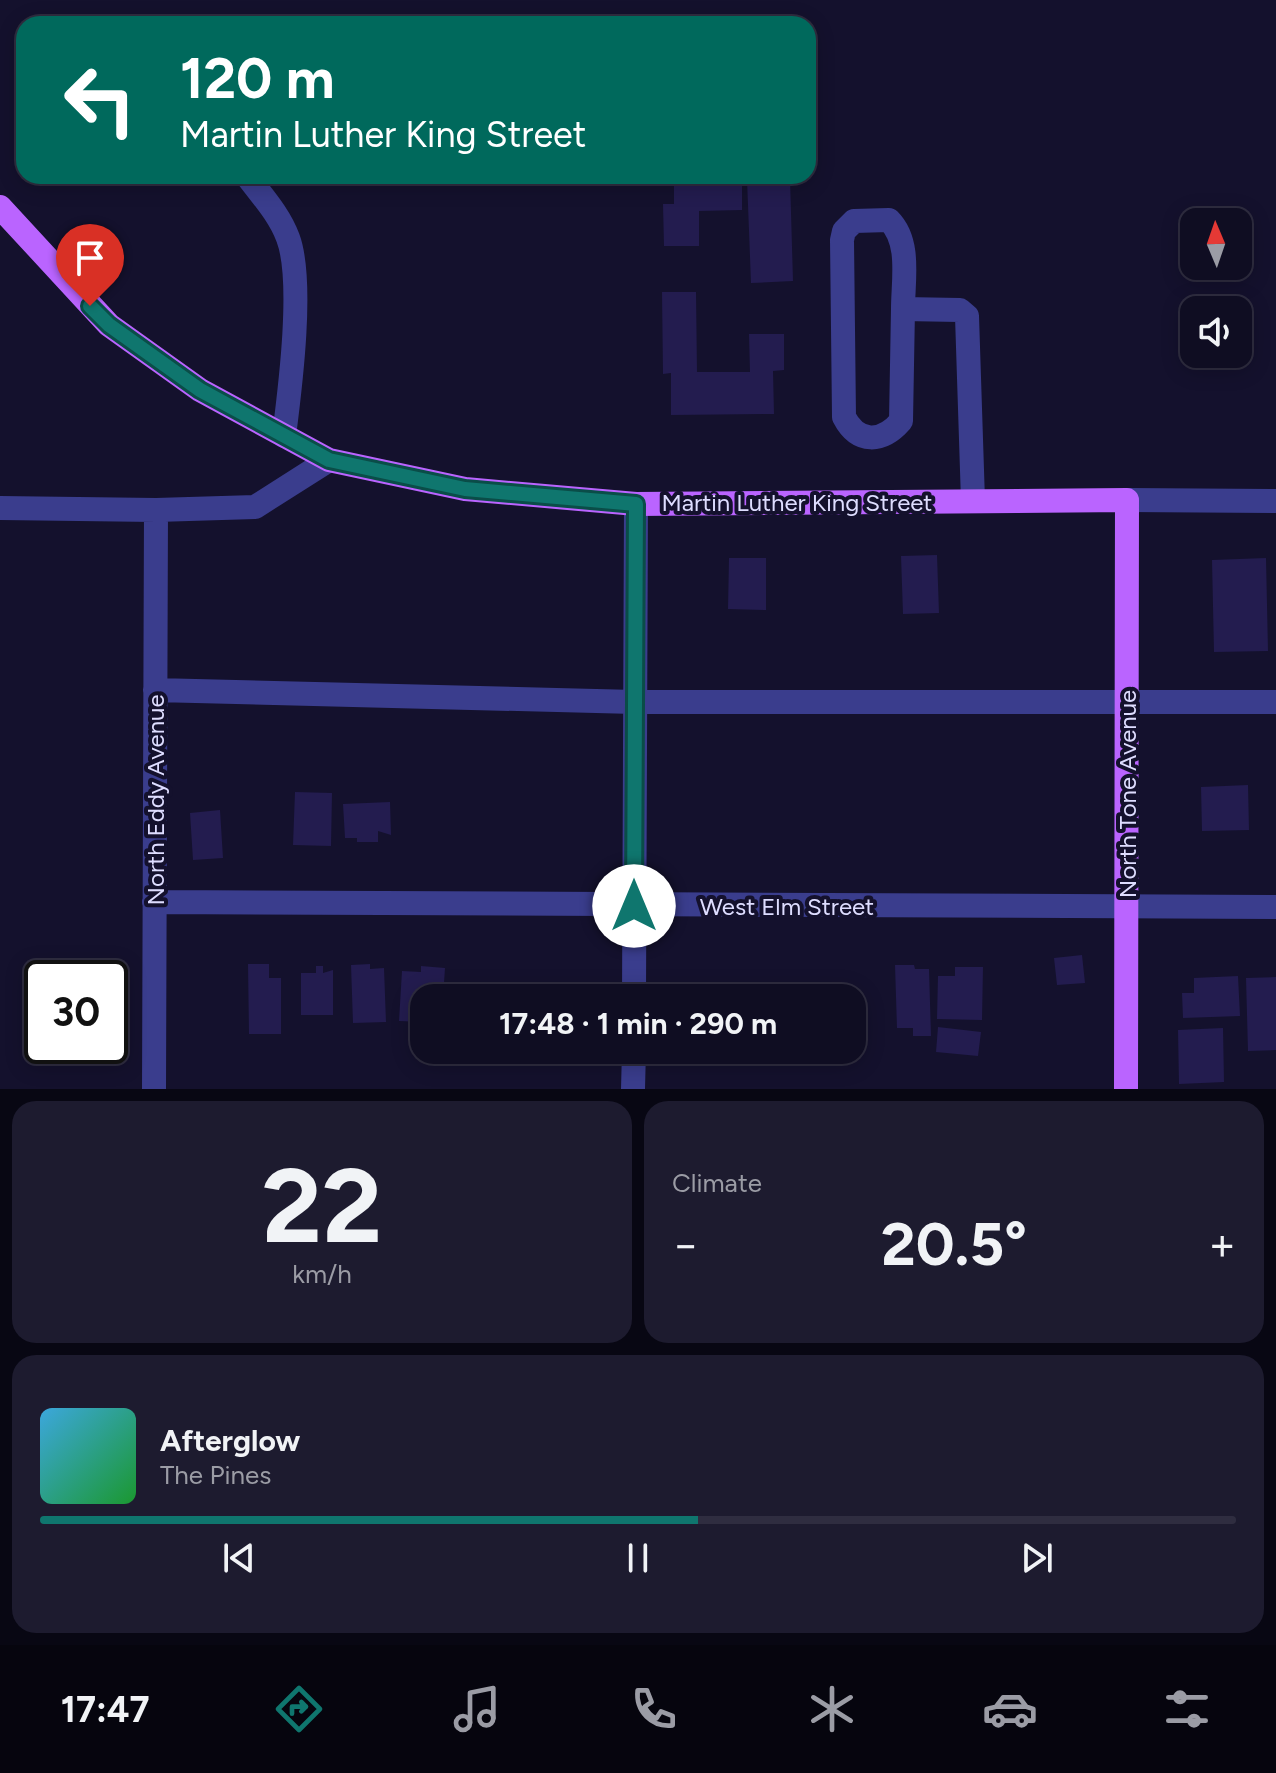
<!DOCTYPE html>
<html lang="en">
<head>
<meta charset="utf-8">
<style>
	body { margin:0; font-family:Figtree,sans-serif; background:#1d1b2f; color:#f1f3f6; height:100vh; display:flex; flex-direction:column; font-size:30px; white-space:nowrap }
	* { box-sizing:border-box; margin:0 }
	p { font-size:26px; color:#9b9ca5 }
	.icon { flex:none; width:44px; height:44px; fill:none; stroke:currentColor; stroke-width:2; stroke-linecap:round; stroke-linejoin:round }
	.map { position:relative; height:1089px; overflow:hidden }
	.side { display:flex; flex-direction:column; gap:12px; padding:12px; background:#080713; flex:1 }
	.side>* { flex:none }
	.hud { position:absolute; left:16px; top:16px; width:800px; height:168px; border-radius:24px; box-shadow:0 4px 20px #0003,0 0 0 2px #2f2d40; background:#00695c; color:#fff; overflow:hidden }
	.needle { width:52px; rotate:358deg }
	.fabs { position:absolute; left:1180px; top:208px; display:grid; gap:16px }
	.fabs a { display:grid; place-items:center; width:72px; height:72px; border-radius:16px; background:#0f0d22; box-shadow:0 4px 20px #0003,0 0 0 2px #2f2d40; font-size:40px }
	.speed { position:absolute; left:24px; top:960px; display:flex; gap:16px; font-size:40px; font-weight:700; text-align:center }
	.speed>* { display:grid; place-content:center; width:104px; height:104px; border-radius:50%; background:#0f0d22; box-shadow:0 4px 20px #0003,0 0 0 2px #2f2d40; line-height:1 }
	.speed .limit { border:4px solid #111; border-radius:12px; background:#fff; color:#111 }
	.pin { position:absolute; display:grid; place-items:center; width:68px; height:68px; color:#fff; margin:-82px -34px; border-radius:50% 50% 50% 0; rotate:-45deg; box-shadow:0 0 8px #0007 }
	.pin .icon { rotate:45deg }
	.me { position:absolute; width:88px; margin:-44px; rotate:0deg; stroke-linejoin:round; filter:drop-shadow(0 0 6px #0008) }
	.turn { display:flex; align-items:center; gap:28px; height:168px; padding:0 32px; font-size:36px }
	.turn .icon { width:104px; height:104px; stroke-width:2.5 }
	.turn b { display:block; font-size:56px; line-height:68px }
	.big { font-size:60px; font-weight:700; line-height:1.1 }
	.side .widget { flex:1; display:flex; flex-direction:column; justify-content:center; gap:12px; min-width:0; padding:0 28px; border-radius:24px; background:#1d1b2f }
	.side .dial { align-items:center; gap:0 }
	.dial b { font-size:104px; line-height:1 }
	.song { display:flex; align-items:center; gap:24px }
	.cover { width:96px; height:96px; border-radius:12px; background:linear-gradient(135deg,hsl(200 70% 55%),hsl(130 70% 35%)) }
	.played { height:8px; border-radius:4px; background:linear-gradient(90deg,#0f766e 55%,#2f2d40 55%) }
	.keys { display:flex; justify-content:space-around; direction:ltr }
	.heat { display:flex; justify-content:space-between; align-items:center; font-size:44px; direction:ltr }
	.side .tiles { flex:1; display:grid; gap:12px; grid-template-columns:1fr 1fr }
	.widget:last-child { grid-column:span 2 }
	.trip { position:absolute; left:410px; top:984px; width:456px; height:80px; border-radius:24px; background:#0f0d22; box-shadow:0 4px 20px #0003,0 0 0 2px #2f2d40; font-weight:700; line-height:80px; text-align:center }
	.tab-bar { display:flex; height:128px; justify-content:space-around; align-items:center; background:#06050e; color:#9b9ca5 }
	.tab-bar .icon { width:56px; height:56px }
	.tab-bar .selected { color:#0f766e }
	.tab-bar b { font-size:36px; color:#f1f3f6 }
	.map>svg:first-child { display:block }
	.building { fill:#231c4f }
	.lines { fill:none; stroke-linecap:round; stroke-linejoin:round }
	.minor { stroke:#3a3d8d; stroke-width:24 }
	.major { stroke:#ba64ff; stroke-width:24 }
	.route-casing { stroke:#0a4d48; stroke-width:20 }
	.route { stroke:#0f766e; stroke-width:14 }
	.labels { text-anchor:middle; dominant-baseline:central; stroke-width:8; stroke-linejoin:round; paint-order:stroke }
	.street-label { font-size:24px; fill:#deddff; stroke:#14112d }
</style>
</head>
<body>
<div class="map">
<svg width="1276" height="1089" viewBox="0 0 1276 1089">
	<rect width="100%" height="100%" fill="#14112d"/>
	<path class="building" d="M674 176H742V210L699 211V246H664L663 204H674Z
		M790 178 793 281 751 283 747 179Z
		M662 292H696L697 372H750L749 334H784V370L773 371 774 414 671 415V373L663 374Z
		M937 555 939 613 903 614 901 556Z
		M729 558H766V610L728 609Z
		M1266 558 1268 651 1214 652 1212 560Z
		M1248 785 1249 830 1202 831 1201 787Z
		M295 792 332 793 331 846 293 845Z
		M390 802 391 835 378 831V842H357V838H345L343 804Z
		M220 810 223 858 193 860 190 813Z
		M1082 955 1085 983 1057 985 1054 958Z
		M248 964H269V978H281V1034H249Z
		M370 964V969L384 968 386 1022 353 1023 351 965Z
		M895 965H914L915 969H929L931 1036H913V1028H897Z
		M316 966H323V973L333 970V1015H301V973H316Z
		M421 966 445 968 443 998H424V1022L399 1021 402 971 421 972Z
		M955 967H983L982 1020 937 1019 938 976H955Z
		M1238 976 1240 1016 1183 1018 1182 993H1194V978Z
		M1276 977V1050L1248 1051 1246 978Z
		M938 1027 981 1032 978 1056 936 1052Z
		M1223 1028 1224 1082 1179 1084 1178 1030Z"/>
	<g class="lines">
		<path class="minor" d="M247 176C262 196 279 214 288 238 304 281 290 389 284 436
			M903 309C903 280 911 242 889 220L854 221 844 231 842 240 844 417C858 444 882 443 901 421L903 309 960 310 967 316 973 501
			M1127 500 1276 501
			M0 508 156 510 255 507 329 460
			M155 690 635 702H1276
			M154 902 1276 907
			M634 998 636 504
			M154 1089 156 510
			M633 1089 634 1050"/>
		<path class="major" d="M0 207 109 325 200 390 329 460 465 489 636 504 1127 500 1126 1089"/>
	</g>
	<g class="lines">
		<g class="route-casing">
			<path id="route" d="M90 306 109 325 200 390 329 460 465 489 636 504 634 906"/>
		</g>
		<use href="#route" class="route"/>
	</g>
	<g class="labels">
		<g class="street-label">
			<text x="797" y="502">Martin Luther King Street</text>
			<text transform="translate(1127 794) rotate(-90)">North Tone Avenue</text>
			<text transform="translate(155 800) rotate(-90)">North Eddy Avenue</text>
			<text x="787" y="906">West Elm Street</text>
		</g>
	</g>
</svg>
<div class="fabs">
<a><svg class="needle" viewBox="-14 -14 28 28"><path d="M0-13l5 13h-10z" fill="#e53935"/><path d="M0 13l5-13h-10z" fill="#9b9ca5"/></svg></a>
<a><svg class="icon" aria-label="sound" viewBox="0 0 24 24"><path d="M4 9h4l5-4v14l-5-4H4zM17 9q2 3 0 6"/></svg></a>
</div>
<div class="speed"><div class="limit">30</div></div>
<div class="pin" style="left:90px;top:306px;background:#d93025"><svg class="icon" aria-label="arrive" viewBox="0 0 24 24"><path d="M6 21V4h12l-3 4 3 4H6"/></svg></div>
<svg class="me" style="left:634px;top:906px" viewBox="-20 -20 40 40"><circle r="19" fill="#fff"/><path d="M0-13L10 11 0 6-10 11z" fill="#0f766e"/></svg>
<div class="trip">17:48 · 1 min · 290 m</div>
<div class="hud">
<div class="turn"><svg class="icon" aria-label="left" viewBox="0 0 24 24"><path d="M17 20v-9H6M10 6l-5 5 5 5"/></svg><div><b>120 m</b>Martin Luther King Street</div></div>
</div>
</div>
<section class="side">
<div class="tiles">
<div class="widget dial"><b>22</b><p>km/h</p></div>
<div class="widget"><p>Climate</p>
<div class="heat"><a>−</a><b class="big">20.5°</b><a>+</a></div>
</div>
<div class="widget">
<div class="song"><i class="cover"></i><div><b>Afterglow</b><p>The Pines</p></div></div>
<div class="played"></div>
<div class="keys"><svg class="icon" aria-label="previous" viewBox="0 0 24 24"><path d="M18 5L8 12l10 7zM5 5v14"/></svg><svg class="icon" aria-label="pause" viewBox="0 0 24 24"><path d="M8 5v14M16 5v14"/></svg><svg class="icon" aria-label="next" viewBox="0 0 24 24"><path d="M6 5l10 7-10 7zM19 5v14"/></svg></div>
</div>
</div>
</section>
<nav class="tab-bar">
<b>17:47</b>
<svg class="icon selected" aria-label="directions" viewBox="0 0 24 24"><path d="M12 3l9 9-9 9-9-9zM9 14v-3h6M13 9l2 2-2 2"/></svg>
<svg class="icon" aria-label="music" viewBox="0 0 24 24"><path d="M9 18V5l10-2v13"/><circle cx="6" cy="18" r="3"/><circle cx="16" cy="16" r="3"/></svg>
<svg class="icon" aria-label="phone" viewBox="0 0 24 24"><path d="M5 4h4l2 5-3 2q2 4 5 5l2-3 5 2v4C11 20 4 13 5 4z"/></svg>
<svg class="icon" aria-label="climate" viewBox="0 0 24 24"><path d="M12 3v18M4 7l16 10M4 17L20 7"/></svg>
<svg class="icon" aria-label="car" viewBox="0 0 24 24"><path d="M5 17H2v-5l4-1 3-4h7l3 4 3 1v5h-3M9 17h6M6 11h13"/><circle cx="7" cy="17" r="2"/><circle cx="17" cy="17" r="2"/></svg>
<svg class="icon" aria-label="filters" viewBox="0 0 24 24"><path d="M4 7h16M4 17h16"/><circle cx="9" cy="7" r="2"/><circle cx="15" cy="17" r="2"/></svg>
</nav>
</body>
</html>
